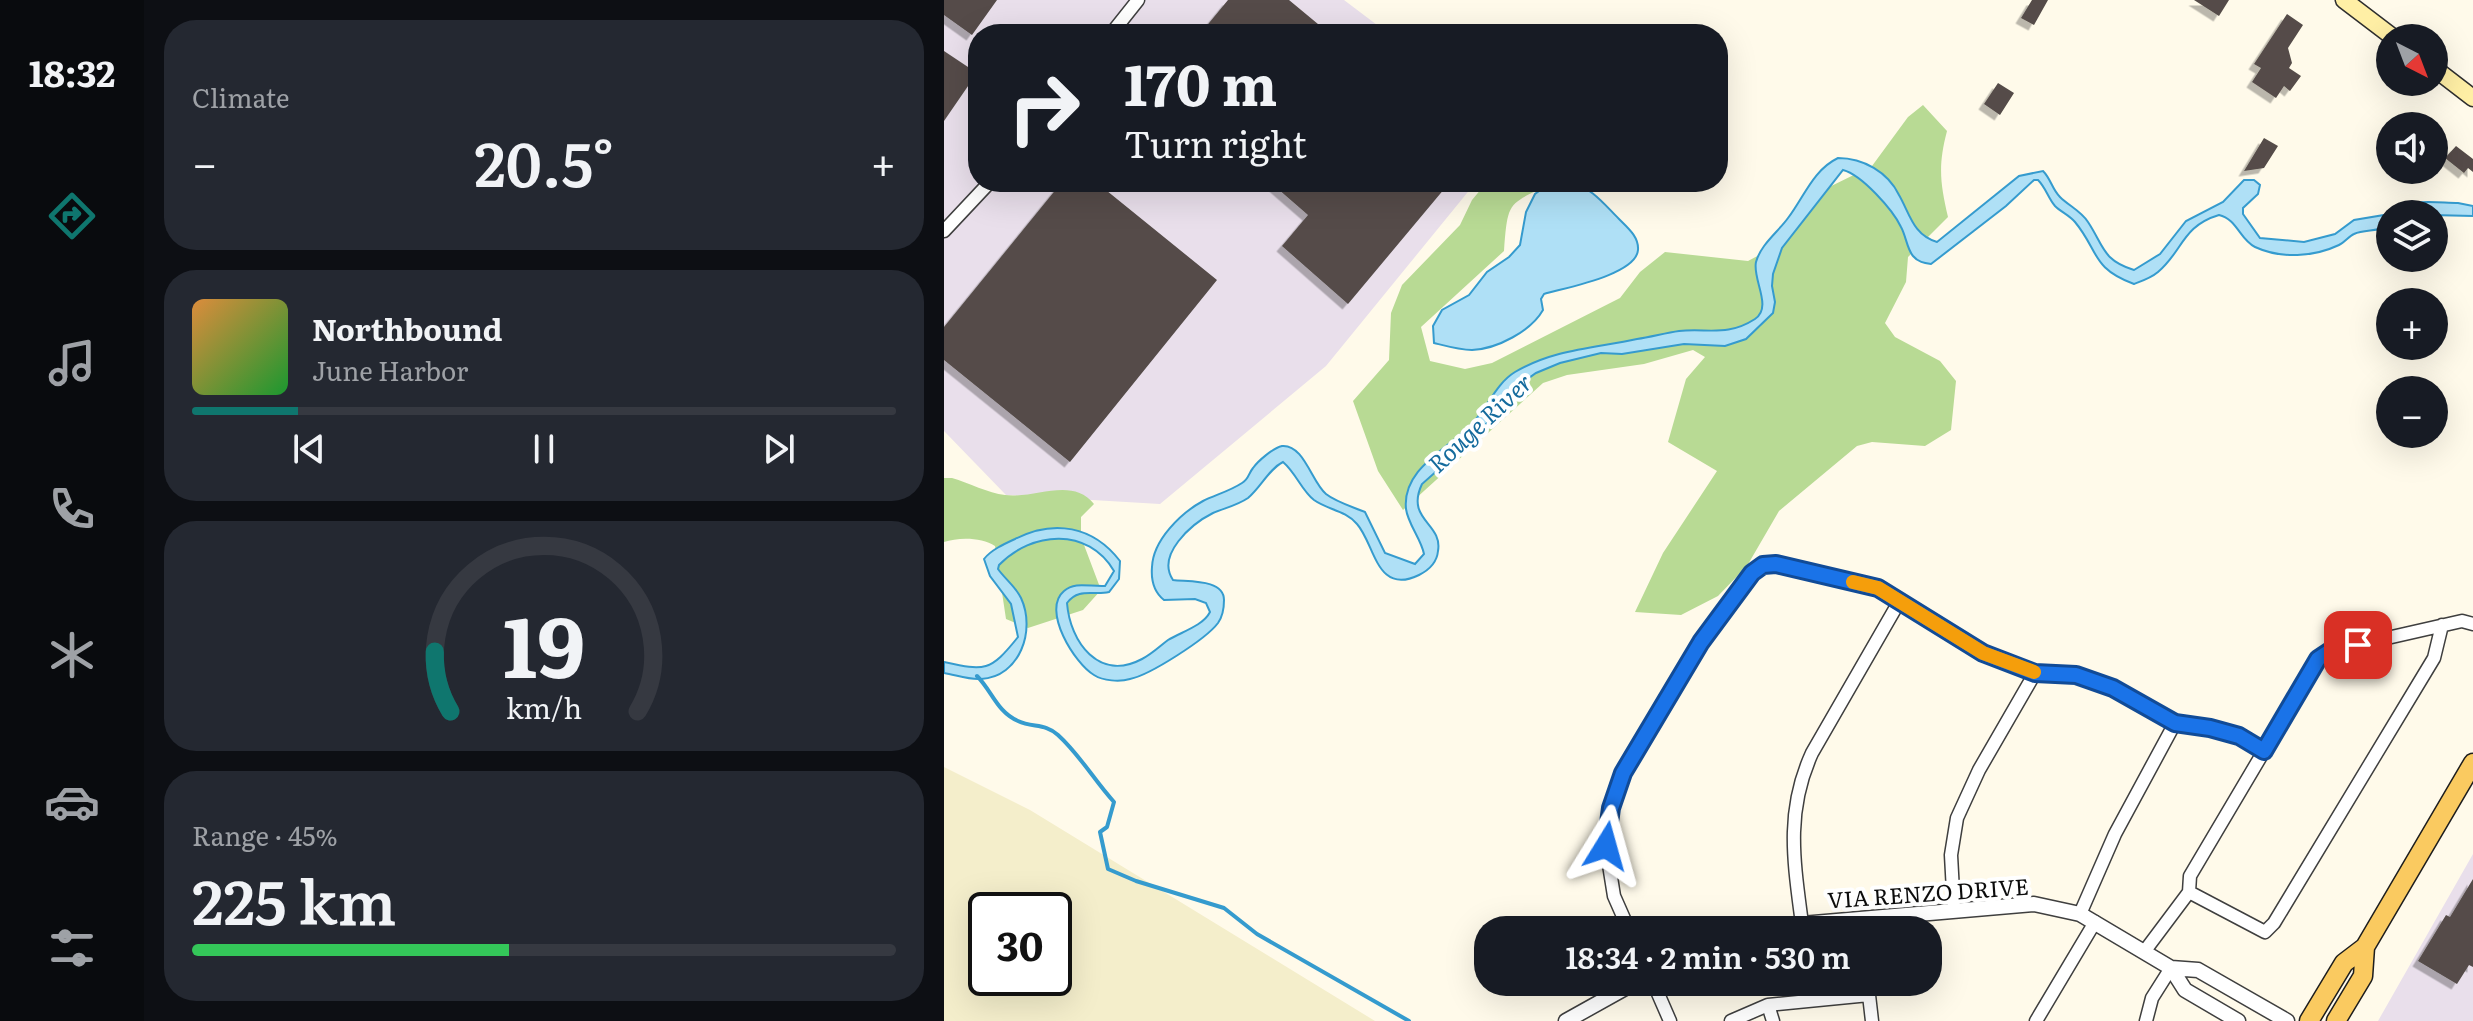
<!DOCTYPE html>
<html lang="en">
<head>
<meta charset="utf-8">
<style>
	body { margin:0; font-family:Literata,serif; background:#242831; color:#f1f3f6; height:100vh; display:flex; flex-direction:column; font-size:30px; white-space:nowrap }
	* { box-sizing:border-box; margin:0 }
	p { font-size:26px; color:#9ea1a6 }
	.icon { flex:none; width:44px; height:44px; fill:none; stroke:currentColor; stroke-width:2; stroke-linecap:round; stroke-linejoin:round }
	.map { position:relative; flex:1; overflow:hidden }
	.side { display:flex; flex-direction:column; gap:20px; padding:20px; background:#0d0f14; width:800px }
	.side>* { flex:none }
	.hud { position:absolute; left:24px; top:24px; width:760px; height:168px; border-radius:32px; box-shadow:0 8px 32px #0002; background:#171b24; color:#f1f3f6; overflow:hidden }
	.needle { width:52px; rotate:138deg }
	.controls { position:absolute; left:1432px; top:24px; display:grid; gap:16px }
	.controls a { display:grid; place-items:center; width:72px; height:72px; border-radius:50%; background:#171b24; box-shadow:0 8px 32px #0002; font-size:40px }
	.speed { position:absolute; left:24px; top:892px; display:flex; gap:16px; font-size:40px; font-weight:700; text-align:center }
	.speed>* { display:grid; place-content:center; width:104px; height:104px; border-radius:50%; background:#171b24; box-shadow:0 8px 32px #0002; line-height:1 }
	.speed .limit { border:4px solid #111; border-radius:12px; background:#fff; color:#111 }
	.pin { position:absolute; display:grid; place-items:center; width:68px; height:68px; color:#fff; margin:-34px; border-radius:16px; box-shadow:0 4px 12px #0006 }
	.me { position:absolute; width:88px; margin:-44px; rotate:8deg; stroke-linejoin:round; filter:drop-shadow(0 0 6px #0008) }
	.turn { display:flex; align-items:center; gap:28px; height:168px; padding:0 24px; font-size:36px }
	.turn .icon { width:104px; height:104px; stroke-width:2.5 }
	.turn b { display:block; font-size:56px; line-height:68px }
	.big { font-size:60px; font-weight:600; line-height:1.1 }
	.side .card { flex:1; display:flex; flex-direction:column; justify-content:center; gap:12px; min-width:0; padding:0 28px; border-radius:32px; background:#242831 }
	.side .dial { align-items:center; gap:0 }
	.dial svg { height:208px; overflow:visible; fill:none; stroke:#363941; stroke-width:7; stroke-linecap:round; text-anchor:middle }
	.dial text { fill:#f1f3f6; stroke:none }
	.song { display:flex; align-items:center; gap:24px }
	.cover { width:96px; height:96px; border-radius:12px; background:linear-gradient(135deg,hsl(30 70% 55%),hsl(130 70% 35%)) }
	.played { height:8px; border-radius:4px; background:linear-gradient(90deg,#0f766e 15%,#363941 15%) }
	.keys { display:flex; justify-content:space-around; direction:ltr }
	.heat { display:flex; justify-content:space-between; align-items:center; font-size:44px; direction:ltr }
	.charge { height:12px; border-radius:6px; background:linear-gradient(90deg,#34c759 45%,#363941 0) }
	.trip { position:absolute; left:530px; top:916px; width:468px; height:80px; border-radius:32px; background:#171b24; box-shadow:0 8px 32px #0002; font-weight:600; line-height:80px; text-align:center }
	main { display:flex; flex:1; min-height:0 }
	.menu { display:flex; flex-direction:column; width:144px; justify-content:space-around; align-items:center; background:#090b0e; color:#9ea1a6 }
	.menu .icon { width:56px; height:56px }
	.menu .selected { color:#0f766e }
	.menu b { font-size:36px; color:#f1f3f6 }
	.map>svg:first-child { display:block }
	.industrial { fill:#e9dfeb }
	.farmland { fill:#f4eecb; fill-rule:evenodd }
	.forest { fill:#b8da94 }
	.water { fill:#afe0f6; stroke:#359bce; stroke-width:2 }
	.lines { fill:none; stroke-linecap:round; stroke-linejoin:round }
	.stream { stroke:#359bce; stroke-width:4 }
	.building { fill:#544c48; filter:url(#shadow) }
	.minor-casing { stroke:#3f3f3f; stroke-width:15 }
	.tertiary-casing { stroke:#3f3f3f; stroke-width:17 }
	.secondary-casing { stroke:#2e2e2e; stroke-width:19 }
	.primary-casing { stroke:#1d1d1d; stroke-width:21 }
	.minor { stroke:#fff; stroke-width:12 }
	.tertiary { stroke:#fff; stroke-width:14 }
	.secondary { stroke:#ffefa5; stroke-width:16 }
	.primary { stroke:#faca60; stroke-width:18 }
	.route-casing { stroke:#114b97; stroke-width:20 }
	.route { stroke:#1a73e8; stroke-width:14 }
	.slow { stroke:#f59e0b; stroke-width:14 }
	.labels { text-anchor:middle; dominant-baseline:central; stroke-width:8; stroke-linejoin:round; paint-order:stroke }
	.street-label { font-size:22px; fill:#0c0c0c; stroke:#fff }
	.water-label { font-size:24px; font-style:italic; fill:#156b9d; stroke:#fff }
</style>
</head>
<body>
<main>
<nav class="menu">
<b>18:32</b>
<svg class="icon selected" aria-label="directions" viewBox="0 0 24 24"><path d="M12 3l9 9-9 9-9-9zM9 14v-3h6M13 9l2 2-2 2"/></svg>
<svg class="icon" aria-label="music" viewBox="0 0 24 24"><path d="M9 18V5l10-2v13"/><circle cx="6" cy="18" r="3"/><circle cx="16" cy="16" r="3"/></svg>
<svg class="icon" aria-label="phone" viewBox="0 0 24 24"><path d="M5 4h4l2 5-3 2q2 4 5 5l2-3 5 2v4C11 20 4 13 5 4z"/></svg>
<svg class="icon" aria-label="climate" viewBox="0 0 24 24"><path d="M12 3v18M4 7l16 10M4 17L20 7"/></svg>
<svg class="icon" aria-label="car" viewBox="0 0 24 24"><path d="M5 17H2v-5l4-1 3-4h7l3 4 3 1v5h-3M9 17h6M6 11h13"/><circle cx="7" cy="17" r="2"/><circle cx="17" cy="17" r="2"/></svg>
<svg class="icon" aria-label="filters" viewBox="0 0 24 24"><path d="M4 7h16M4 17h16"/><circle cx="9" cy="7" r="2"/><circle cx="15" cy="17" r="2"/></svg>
</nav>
<section class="side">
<div class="card"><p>Climate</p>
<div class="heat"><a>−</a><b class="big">20.5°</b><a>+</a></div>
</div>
<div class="card">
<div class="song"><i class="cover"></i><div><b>Northbound</b><p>June Harbor</p></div></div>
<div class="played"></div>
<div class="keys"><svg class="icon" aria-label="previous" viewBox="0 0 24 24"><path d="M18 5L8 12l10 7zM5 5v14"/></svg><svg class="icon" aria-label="pause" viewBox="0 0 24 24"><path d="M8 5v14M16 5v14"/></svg><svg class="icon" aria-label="next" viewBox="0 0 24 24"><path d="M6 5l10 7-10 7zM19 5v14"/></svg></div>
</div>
<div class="card dial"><svg viewBox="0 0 100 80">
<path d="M14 69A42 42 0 1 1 86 69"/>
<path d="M14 69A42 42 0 0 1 8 46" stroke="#0f766e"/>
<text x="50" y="56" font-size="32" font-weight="700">19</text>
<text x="50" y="72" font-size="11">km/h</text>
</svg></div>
<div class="card"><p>Range · 45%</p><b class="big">225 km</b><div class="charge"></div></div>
</section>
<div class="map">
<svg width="1529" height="1021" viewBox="0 0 1529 1021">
	<defs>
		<filter id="shadow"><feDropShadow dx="-5.5" dy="5.5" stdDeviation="0" flood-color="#0004"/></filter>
	</defs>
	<rect width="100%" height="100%" fill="#fffaea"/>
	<path class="industrial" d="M0 0H400L445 34H34V182H532L382 366 216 504 62 495 0 431Z
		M1529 854V1021H1434Z"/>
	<path class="farmland" d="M0 767 86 810 431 1021H0ZM110 910V978H42V910Z"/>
	<path class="forest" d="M979 105 1003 131C994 165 996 183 1004 217L964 257 962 282 941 323 951 337 996 361 1012 381 1007 430 981 446 928 442 913 446 835 511 803 566 774 596 737 615 691 612 719 553 773 471 724 442 742 379 761 357 749 350 700 364 623 375 599 383 459 510 434 471 409 401 445 360 447 313 458 285 516 225 528 200 543 182H609C564 206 564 198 560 251L477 327 486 361 521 369 548 363 676 298 696 272 721 252 804 261 821 252 871 194 928 166 964 117Z
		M0 478H8C25 483 44 493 61 495 91 499 128 476 150 504L137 517V537L157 590 139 610 84 628 62 619 51 546C38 537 14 537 0 542Z"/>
	<path class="water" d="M894 158C919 158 944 172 955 195 966 214 969 235 993 242L1075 176 1099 171C1107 179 1108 189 1116 197 1125 206 1137 211 1144 222 1160 246 1158 260 1190 270L1216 254 1242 221 1279 202 1300 180H1310L1316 185 1314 194 1299 208V214L1316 238 1360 242 1391 234 1410 220 1446 214V226C1433 232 1420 229 1410 234 1405 236 1401 242 1395 245 1370 257 1337 259 1311 247 1296 240 1293 219 1275 215 1238 226 1239 251 1214 272 1207 278 1198 281 1190 284 1147 268 1155 251 1131 222 1125 215 1117 212 1111 206 1104 198 1102 188 1094 180H1090L1062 206 987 264C980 263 974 262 969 256 963 249 962 236 957 227 949 210 918 175 899 170L838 248 829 274 828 286 831 302 829 313 802 339 781 346 740 344 678 354 657 353 616 363 592 373 575 385 532 436 478 484C461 520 499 523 494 551 493 562 485 570 475 575 432 596 431 544 413 524 401 510 384 510 370 500 358 491 352 473 339 462 325 469 317 487 304 498 294 505 281 508 269 513 247 524 212 555 229 580 245 582 280 579 280 600 280 609 279 616 274 623 262 639 206 675 186 679 176 682 159 681 150 675 131 664 97 610 120 591 131 581 146 587 161 586L170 571C144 527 88 531 55 565L54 569C61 579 72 587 77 598 92 630 76 677 37 679 25 680 12 675 0 673V662C41 671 46 672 74 637L67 604 46 576 40 559C47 550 60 544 71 539 110 519 149 526 176 561L175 579 165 592C150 596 135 587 123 603 126 642 155 682 198 659 208 654 216 646 224 640 237 632 259 626 266 612L262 603 251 599 220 600C210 592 207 579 208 567 209 540 237 513 259 501 271 495 286 491 298 483 305 479 304 474 309 468 314 461 329 448 338 446 360 444 368 483 382 494 392 502 409 507 421 512L441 553 471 564 480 554C477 539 464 524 462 509 458 470 500 451 525 427 542 411 551 384 571 372 610 349 651 348 693 339 707 337 721 333 735 331 764 328 783 337 811 319 829 307 808 279 812 262 817 244 834 232 844 218 860 197 869 170 894 158Z
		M626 182C648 188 659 203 675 219 684 228 695 237 694 250 692 275 620 288 600 294L597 299 599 310C587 331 553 349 528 350 516 350 502 346 490 343L489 326 498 310 525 295 543 272 565 257 576 245 582 212 591 194 606 183Z
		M1514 203 1529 206V216L1446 214C1461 197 1493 203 1514 203Z"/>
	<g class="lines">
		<path class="stream" d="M33 676C48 691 53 712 74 721 89 728 101 723 114 735 136 755 150 780 170 802L163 827 156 832 164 869 192 881 280 908 313 934 465 1021"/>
	</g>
	<path class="building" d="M0 0H53L28 35 0 15Z
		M284 0H345L386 34H256Z
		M1088 0H1104L1090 25 1077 18Z
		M1250 0H1285L1275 16Z
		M1343 14 1359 25 1344 48 1348 63 1345 68 1357 76 1346 91 1340 86 1332 98 1308 82 1317 68 1310 64Z
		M0 51 33 73 0 121Z
		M1054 83 1070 93 1056 115 1040 104Z
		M1320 138 1334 146 1320 168 1300 171Z
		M1512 146 1529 159V172L1524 168 1520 173 1501 158Z
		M118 182H152L273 280 126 462 0 360V327Z
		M326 182H506L404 304 338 246 364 215Z
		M1529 879V967L1525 965 1513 984 1474 961 1502 915 1506 917Z"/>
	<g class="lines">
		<g class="minor-casing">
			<path id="minor" d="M167 34 194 0
				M0 231 46 182
				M1320 751 1374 659 1386 651 1518 621 1529 624
				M1245 892 1321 932 1330 923 1490 658 1498 625
				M1010 910 1007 855 1013 818 1035 770 1091 673
				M1136 914 1171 834 1231 723
				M858 924C850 862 841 812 868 753L955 602
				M685 930 670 896 662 846 667 808 679 773 757 642 808 573 819 565 832 564 934 588 1039 653 1091 673 1132 675 1169 688 1231 723 1266 728 1295 736 1320 751 1246 876 1245 892 1200 952
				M709 982 726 1021
				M824 1005 829 1021
				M787 1021 824 1005 925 995 928 1021
				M1092 1021 1151 922
				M1202 1021 1208 998 1227 968"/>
		</g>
		<g class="tertiary-casing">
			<path id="tertiary" d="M825 930 858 924 1090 904 1136 914 1227 968 1254 970 1343 1021
				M1227 968 1241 990 1294 1021
				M622 1021 692 982"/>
		</g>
		<g class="secondary-casing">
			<path id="secondary" d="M1400 0 1450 38
				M1490 68 1529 98"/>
		</g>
		<g class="primary-casing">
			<path id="primary" d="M1365 1021 1400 963 1421 947 1529 763
				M1392 1021 1419 976 1421 947"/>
		</g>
		<use href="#minor" class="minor"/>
		<use href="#tertiary" class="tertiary"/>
		<use href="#secondary" class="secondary"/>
		<use href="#primary" class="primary"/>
	</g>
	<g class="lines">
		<g class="route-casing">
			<path id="route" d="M662 846 667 808 679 773 757 642 808 573 819 565 832 564 934 588 1039 653 1091 673 1132 675 1169 688 1231 723 1266 728 1295 736 1320 751 1374 659 1386 651 1414 645"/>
		</g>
		<use href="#route" class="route"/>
		<path class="slow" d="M909 582 934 588 1039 653 1090 672"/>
	</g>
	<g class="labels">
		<g class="street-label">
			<text transform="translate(984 892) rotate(-4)">VIA RENZO DRIVE</text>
		</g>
		<g class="water-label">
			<text transform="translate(535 422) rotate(-43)">Rouge River</text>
		</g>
	</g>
</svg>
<div class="controls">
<a><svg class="needle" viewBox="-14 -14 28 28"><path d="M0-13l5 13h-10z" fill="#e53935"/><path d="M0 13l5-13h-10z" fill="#9ea1a6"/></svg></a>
<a><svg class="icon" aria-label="sound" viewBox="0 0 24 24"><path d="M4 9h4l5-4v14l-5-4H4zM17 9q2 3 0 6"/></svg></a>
<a><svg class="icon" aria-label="layers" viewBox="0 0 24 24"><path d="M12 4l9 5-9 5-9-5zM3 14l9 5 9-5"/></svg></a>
<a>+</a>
<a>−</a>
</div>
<div class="speed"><div class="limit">30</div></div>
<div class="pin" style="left:1414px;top:645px;background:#d93025"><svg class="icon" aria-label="arrive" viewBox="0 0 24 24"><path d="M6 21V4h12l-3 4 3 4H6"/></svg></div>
<svg class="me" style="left:662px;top:846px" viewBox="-20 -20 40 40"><path d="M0-17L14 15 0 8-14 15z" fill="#1a73e8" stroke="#fff" stroke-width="4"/></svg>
<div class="trip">18:34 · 2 min · 530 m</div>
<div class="hud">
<div class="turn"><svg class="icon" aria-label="right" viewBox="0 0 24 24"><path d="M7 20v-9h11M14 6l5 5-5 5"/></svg><div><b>170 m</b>Turn right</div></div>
</div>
</div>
</main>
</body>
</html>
